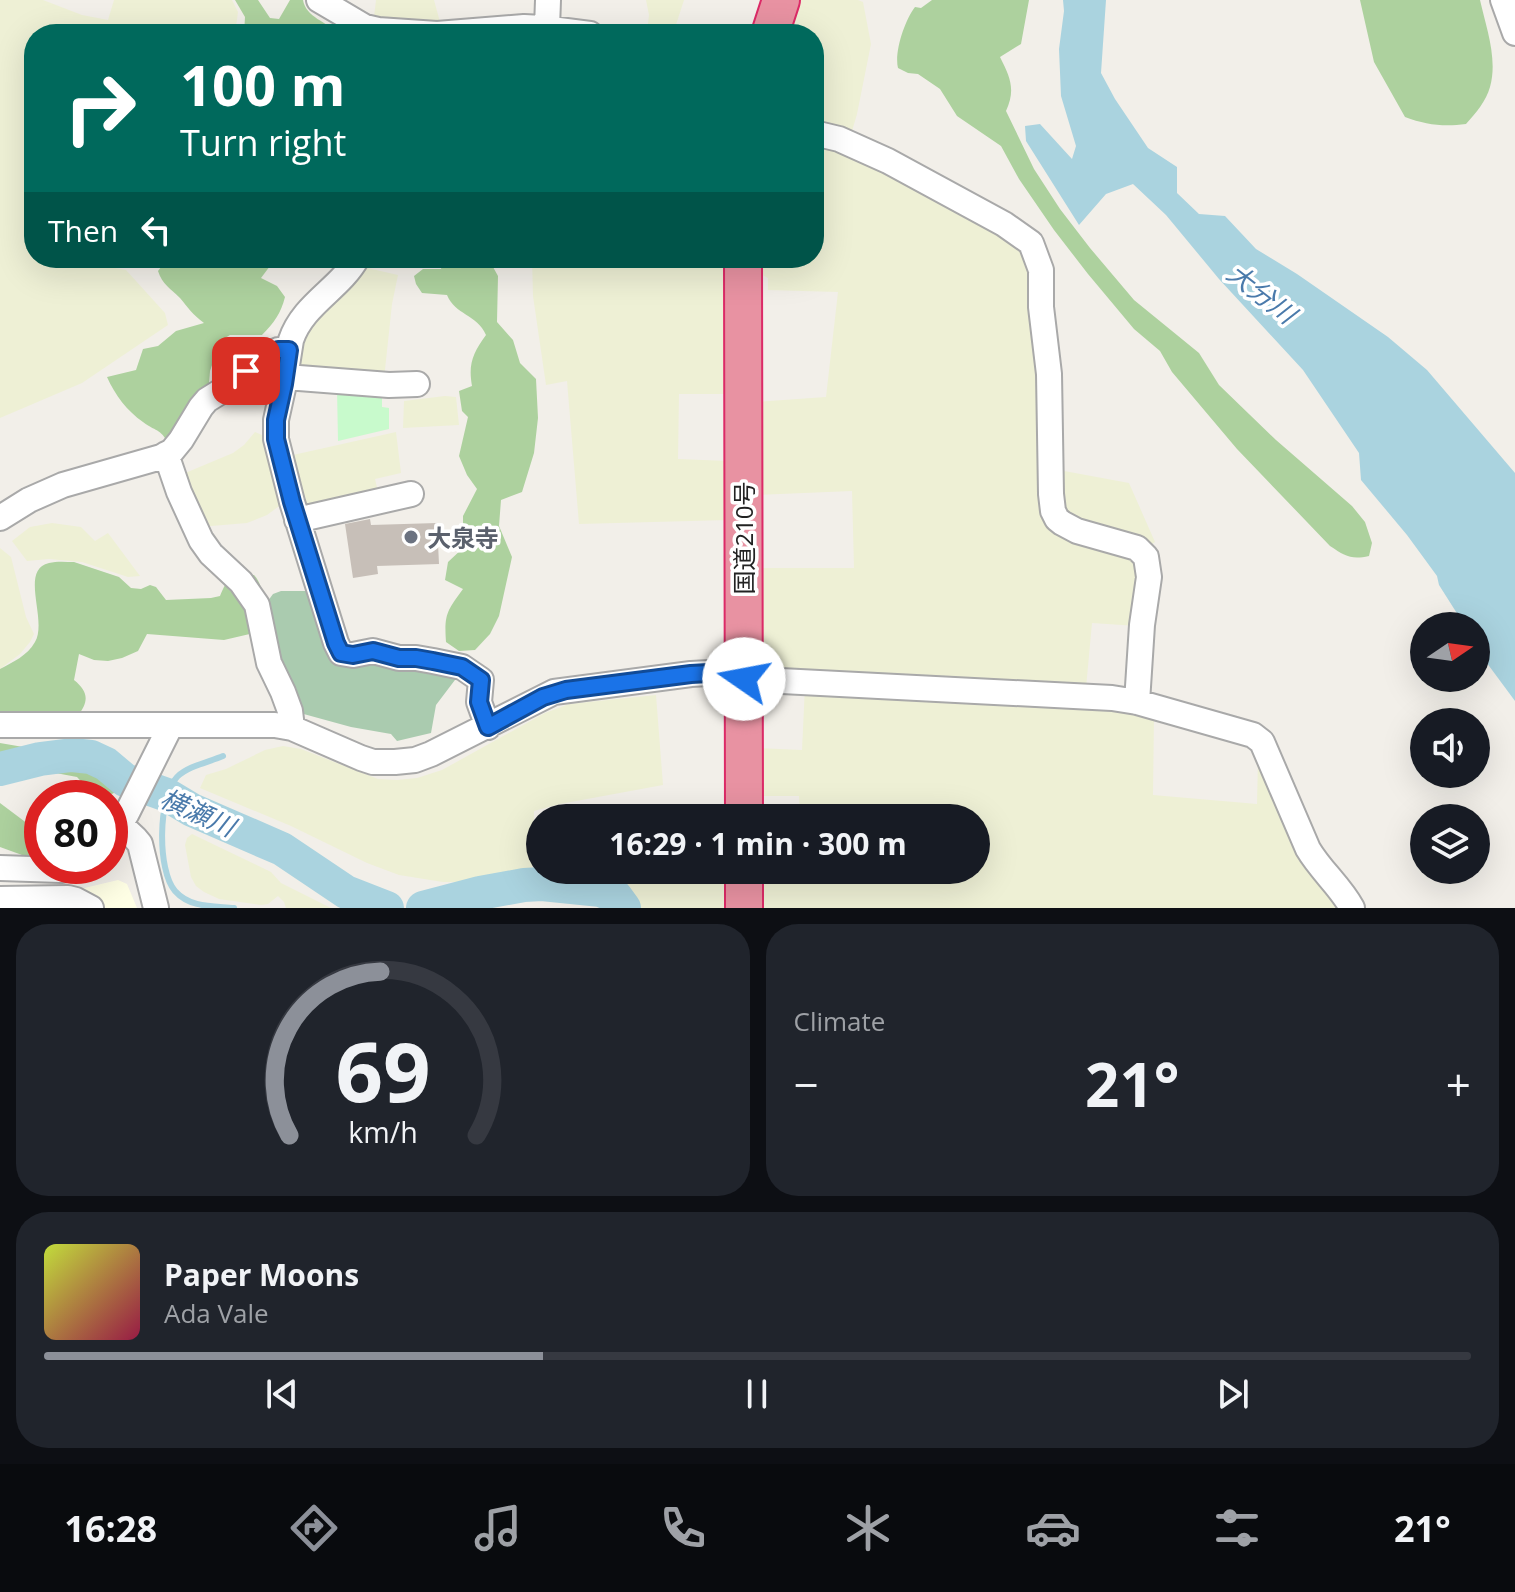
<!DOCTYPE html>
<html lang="en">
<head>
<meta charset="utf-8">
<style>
	body { margin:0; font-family:"Open Sans","Noto Sans JP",sans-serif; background:#20242c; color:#f1f3f6; height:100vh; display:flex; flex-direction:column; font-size:30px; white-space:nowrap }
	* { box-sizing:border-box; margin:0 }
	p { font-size:26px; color:#9ea1a6 }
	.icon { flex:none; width:44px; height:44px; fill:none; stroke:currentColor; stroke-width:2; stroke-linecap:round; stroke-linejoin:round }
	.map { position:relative; height:908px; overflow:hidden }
	.details { display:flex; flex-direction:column; gap:16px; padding:16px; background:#0d0f14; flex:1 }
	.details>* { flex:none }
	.hud { position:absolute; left:24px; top:24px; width:800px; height:244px; border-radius:32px; box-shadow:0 8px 32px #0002; background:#00695c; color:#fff; overflow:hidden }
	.needle { width:52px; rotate:77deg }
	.controls { position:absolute; left:1410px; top:612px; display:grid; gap:16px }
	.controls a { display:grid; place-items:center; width:80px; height:80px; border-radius:50%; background:#171b24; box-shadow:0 8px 32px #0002; font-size:40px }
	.speed { position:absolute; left:24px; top:780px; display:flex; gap:16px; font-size:40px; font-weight:700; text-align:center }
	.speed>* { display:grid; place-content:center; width:104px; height:104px; border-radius:50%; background:#171b24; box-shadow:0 8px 32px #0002; line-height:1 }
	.speed .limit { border:12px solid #d22; background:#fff; color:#111 }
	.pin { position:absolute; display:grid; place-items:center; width:68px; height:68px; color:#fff; margin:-34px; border-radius:16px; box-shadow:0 4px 12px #0006 }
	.me { position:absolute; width:88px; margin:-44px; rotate:282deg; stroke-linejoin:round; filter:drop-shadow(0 0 6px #0008) }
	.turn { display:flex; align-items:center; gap:28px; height:168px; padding:0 24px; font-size:36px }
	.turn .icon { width:104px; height:104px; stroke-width:2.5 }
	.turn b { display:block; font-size:56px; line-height:68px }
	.then { display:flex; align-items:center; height:76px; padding:0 24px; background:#0003; gap:16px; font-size:30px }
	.big { font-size:60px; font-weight:700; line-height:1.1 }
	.details .widget { flex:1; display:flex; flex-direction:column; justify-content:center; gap:12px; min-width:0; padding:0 28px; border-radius:32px; background:#20242c }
	.details .dial { align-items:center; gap:0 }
	.dial svg { height:208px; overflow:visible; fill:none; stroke:#363941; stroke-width:7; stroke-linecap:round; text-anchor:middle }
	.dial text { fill:#f1f3f6; stroke:none }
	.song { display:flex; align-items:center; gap:24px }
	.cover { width:96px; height:96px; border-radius:12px; background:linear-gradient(135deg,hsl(70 70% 55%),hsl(340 70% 35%)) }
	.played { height:8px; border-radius:4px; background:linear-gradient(90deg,#8c9099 35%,#363941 35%) }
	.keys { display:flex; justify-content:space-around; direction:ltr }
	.heat { display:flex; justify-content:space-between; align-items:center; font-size:44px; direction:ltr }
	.details .tiles { flex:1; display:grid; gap:16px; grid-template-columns:1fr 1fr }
	.widget:last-child { grid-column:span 2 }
	.trip { position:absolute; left:526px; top:804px; width:464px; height:80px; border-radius:40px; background:#171b24; box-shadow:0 8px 32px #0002; font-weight:700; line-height:80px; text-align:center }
	.menu { display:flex; height:128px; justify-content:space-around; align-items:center; background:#090b0e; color:#9ea1a6 }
	.menu .icon { width:56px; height:56px }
	.menu .selected { color:#8c9099 }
	.menu b { font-size:36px; color:#f1f3f6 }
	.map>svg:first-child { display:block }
	.education { fill:#ffffe5 }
	.farmland { fill:#eef0d5 }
	.forest { fill:#add19e }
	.cemetery { fill:#aacbaf }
	.park { fill:#c8facc }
	.water { fill:#aad3df }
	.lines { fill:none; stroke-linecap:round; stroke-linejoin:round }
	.stream { stroke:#aad3df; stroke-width:6 }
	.river { stroke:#aad3df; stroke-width:34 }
	.building { fill:#c7bfb8 }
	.minor-casing { stroke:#a9a9a9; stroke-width:28 }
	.highway-casing { stroke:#dc2a67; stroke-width:40 }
	.minor { stroke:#fff; stroke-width:24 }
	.highway { stroke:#e892a2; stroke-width:36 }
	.route-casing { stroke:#114b97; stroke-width:20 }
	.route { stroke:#1a73e8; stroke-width:14 }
	.worship-dot { fill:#6b7280; stroke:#fff; stroke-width:3 }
	.labels { text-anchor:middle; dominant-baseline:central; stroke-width:7; stroke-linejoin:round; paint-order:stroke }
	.worship-label { font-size:24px; font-weight:bold; fill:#5b616d; stroke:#fff; text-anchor:start }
	.street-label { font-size:24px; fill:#222; stroke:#fff }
	.water-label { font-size:26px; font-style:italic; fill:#4a7aab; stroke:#fff }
</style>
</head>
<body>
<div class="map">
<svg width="1515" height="908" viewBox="0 0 1515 908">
	<rect width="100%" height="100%" fill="#f2efe9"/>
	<path class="education" d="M118 880 127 884 137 908H0Z"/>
	<path class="farmland" d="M0 0H43L82 15 108 20 114 0H232L238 12 235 34H34V258H94L105 266 126 270 165 313 168 325 82 383 0 418Z
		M376 0H434L440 22 387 19 374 17Z
		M646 0H684L673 34 647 32 649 15Z
		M792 0H858L863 2 871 44 857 114 850 138 1022 243 1030 257 1048 468 1129 483 1155 542 1138 554 1137 626 1092 623 1086 688 759 667 761 568H854L852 491 753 495V402L826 397 838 292 768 290V278L753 270V258H814V34H781Z
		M532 258H727L728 394H679L678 459 728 461V520L579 524 567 381 546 385 533 296Z
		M363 267 398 275 392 304 384 379 292 372 296 342Z
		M445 396 456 397 459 425 403 428 404 401Z
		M255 432 271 439 282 504 267 515 247 523 199 527 178 476 233 453 244 445Z
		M396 432 401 473 375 479 379 496 303 514 284 457Z
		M52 523 81 527 95 541 108 533 140 576 128 577 82 562 49 559 27 561 12 541 30 527Z
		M0 548 11 557 26 617 34 634 30 642 20 654 0 669Z
		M805 686 1122 705 1154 715 1153 795 1257 804 1258 759 1342 908H760L761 870H976V818H800L799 796H758L759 748 802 750Z
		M656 695 663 785 560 804 534 811 532 877 467 882H443L399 875 367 863 291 826 200 788 206 775 226 769 265 750 283 746 301 749 378 779 397 780 417 778 442 770 545 713 569 704Z
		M192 834 271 872 281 883 331 908H286L284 902 278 896 268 904 261 905 219 899 204 892 196 886 191 877 185 845 187 838Z
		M700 870H726L727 908H633L625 883Z"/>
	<path class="forest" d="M235 0H258L270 18 279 19 290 0H303C306 18 327 21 338 34H244L245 17Z
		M932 0H1029L1021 44 1000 57C1010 77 1016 89 1006 111L1034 169 1060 209 1090 248 1134 300 1199 353 1219 385 1276 440 1352 506 1365 522 1372 543 1369 556C1351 560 1345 556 1330 546L1237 449 1172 372 1160 351 1134 329 1088 274 1054 230 1019 179 1001 146 957 116 940 89 918 74 908 73 898 68C894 52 905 20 915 7L921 8Z
		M1360 0H1480C1486 27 1498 59 1490 87 1486 101 1476 113 1466 124 1444 127 1426 125 1405 117L1374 62Z
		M168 258H179L190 265V258H276L261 278 277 286 285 297C281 313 274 323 262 335H230L220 341 210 371 208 396 170 447C161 428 158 433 143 422 127 411 115 395 107 377L136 370 143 349 158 346 176 331 204 323C192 314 189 309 180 298 171 289 162 284 158 271Z
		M444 258H488L498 276 497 322 513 340 520 363 536 379 538 418 534 453 522 492 501 500 499 526 512 557 499 616 490 634 475 650 459 651 446 642C444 614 447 611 463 589L445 580 448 562 463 548V516L477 489 467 475 459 456 468 417 462 411 459 391 472 386C468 364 473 353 486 335 477 314 455 315 447 295L422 293 416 284 414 276 423 269H441Z
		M74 562 119 577 131 588 141 589 150 585 156 587 166 600 211 598 220 596C229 575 231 573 254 575 269 592 260 614 254 633L224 640 147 634 138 651 122 658 108 661 94 660 79 654 74 680C89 692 89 702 77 717L0 718V669C13 662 27 656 35 642 48 620 19 570 49 563 57 561 66 562 74 562Z
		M0 743 58 753C78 768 103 763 121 783L119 790 112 794H100L89 790 77 777 29 768 0 772Z
		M0 803 28 824 42 831V860L33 859 0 847Z"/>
	<path class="cemetery" d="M281 591H314L336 652 461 672 436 705 431 733 397 741 391 734 351 727 300 713 277 669 265 605 273 594Z"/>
	<path class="park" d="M337 389 382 391V407L389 408V429L338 441Z"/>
	<path class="water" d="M1063 0H1106L1101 73 1115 99 1148 148 1177 167V193L1199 214 1225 216 1256 249 1297 274 1388 337 1427 370 1515 473V701L1478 651 1476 648V626H1465L1439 585 1437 576 1407 535 1361 480 1359 453 1303 370 1219 279 1166 215 1133 184 1106 194 1079 225 1026 141 1025 126 1040 124 1072 159 1076 146 1061 96 1059 49 1064 11Z"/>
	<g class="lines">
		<path class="stream" d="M223 756C209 762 188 766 177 777 158 797 157 870 175 891 190 908 213 906 234 908"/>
		<path class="river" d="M0 769 40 759 72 755 91 757 106 764 125 780 167 795 192 810 282 849 346 892 387 908
			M423 908 480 893 524 885 542 884 601 890 616 897 624 908"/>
	</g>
	<path class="building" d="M370 519 371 525 437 523 439 564 377 566 378 574 353 578 345 524Z"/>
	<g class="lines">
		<g class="minor-casing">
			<path id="minor" d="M319 0 365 27 378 30 437 34 524 27 543 28 590 34
				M1503 0 1515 33
				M547 28 548 0
				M814 133 839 139 888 161 1004 224 1031 243 1041 270V307L1049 374 1051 494 1053 511 1057 519 1062 523 1077 531 1137 548 1146 557 1149 577 1142 625 1137 702
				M357 258C340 289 303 304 291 340L284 384 276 420V439L292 502 336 643 341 653 353 655 373 651 399 658H416L433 661 462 667 481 680 479 702 488 727
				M286 377 389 385 417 384
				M166 454 179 492 201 540 211 554 241 582 257 605 269 663 283 692 290 711 292 728
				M0 518 29 500 63 485 161 457 172 451 181 440 201 407 207 400 231 385 246 371 273 353 278 350H289
				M297 520 411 494
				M744 679 1112 698 1137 702 1253 735 1262 742 1308 849C1321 871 1340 886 1352 908
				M0 725H275L292 728 361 758 373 762H395L415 760 431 754 554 692 691 674 744 671
				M121 825 135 838 140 844 156 908
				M110 840 127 813 171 725
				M0 868 61 870 78 866
				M0 899 68 898 76 900 91 908"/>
		</g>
		<g class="highway-casing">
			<path id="highway" d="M770 34 781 0
				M743 258 744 818
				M744 870V908"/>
		</g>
		<use href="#minor" class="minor"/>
		<use href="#highway" class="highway"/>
	</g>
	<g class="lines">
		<g class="route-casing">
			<path id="route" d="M246 371 278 350H289L284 384 276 420V439L292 502 336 643 341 653 353 655 373 651 399 658H416L433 661 462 667 481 680 479 702 488 727 543 697 566 690 691 674 744 671V679"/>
		</g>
		<use href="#route" class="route"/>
	</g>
	<circle class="worship-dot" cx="411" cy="537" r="8"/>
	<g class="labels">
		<g class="worship-label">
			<text x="427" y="537">大泉寺</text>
		</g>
		<g class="street-label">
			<text transform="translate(743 538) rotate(-90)">国道210号</text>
		</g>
		<g class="water-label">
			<text transform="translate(1262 293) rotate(38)">大分川</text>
			<text transform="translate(198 812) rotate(24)">横瀬川</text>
		</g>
	</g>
</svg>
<div class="controls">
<a><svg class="needle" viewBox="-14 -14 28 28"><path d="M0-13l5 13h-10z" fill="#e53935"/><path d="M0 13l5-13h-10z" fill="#9ea1a6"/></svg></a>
<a><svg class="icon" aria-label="sound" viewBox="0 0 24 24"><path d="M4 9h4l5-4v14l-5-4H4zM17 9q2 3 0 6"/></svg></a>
<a><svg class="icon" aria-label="layers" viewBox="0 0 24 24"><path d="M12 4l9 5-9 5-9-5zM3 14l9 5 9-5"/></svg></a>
</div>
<div class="speed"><div class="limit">80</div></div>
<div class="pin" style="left:246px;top:371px;background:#d93025"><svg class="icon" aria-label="arrive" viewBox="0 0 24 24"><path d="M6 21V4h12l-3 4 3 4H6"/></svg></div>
<svg class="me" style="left:744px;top:679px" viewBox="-20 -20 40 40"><circle r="19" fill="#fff"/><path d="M0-13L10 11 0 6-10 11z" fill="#1a73e8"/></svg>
<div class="trip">16:29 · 1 min · 300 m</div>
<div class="hud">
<div class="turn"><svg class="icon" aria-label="right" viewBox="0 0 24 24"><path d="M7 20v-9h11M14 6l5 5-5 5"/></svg><div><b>100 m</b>Turn right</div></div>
<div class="then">Then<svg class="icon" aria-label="left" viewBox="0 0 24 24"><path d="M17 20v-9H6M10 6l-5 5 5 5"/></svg></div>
</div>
</div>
<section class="details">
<div class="tiles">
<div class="widget dial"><svg viewBox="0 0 100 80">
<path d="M14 69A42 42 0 1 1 86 69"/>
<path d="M14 69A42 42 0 0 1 49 6" stroke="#8c9099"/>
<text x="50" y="56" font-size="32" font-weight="700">69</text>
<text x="50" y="72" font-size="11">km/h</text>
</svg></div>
<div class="widget"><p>Climate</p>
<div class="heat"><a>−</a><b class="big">21°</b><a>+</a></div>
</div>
<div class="widget">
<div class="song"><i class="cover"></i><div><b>Paper Moons</b><p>Ada Vale</p></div></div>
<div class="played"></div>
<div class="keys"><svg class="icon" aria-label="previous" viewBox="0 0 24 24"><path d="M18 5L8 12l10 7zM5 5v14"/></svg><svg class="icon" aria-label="pause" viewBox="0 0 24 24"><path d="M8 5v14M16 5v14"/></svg><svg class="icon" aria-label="next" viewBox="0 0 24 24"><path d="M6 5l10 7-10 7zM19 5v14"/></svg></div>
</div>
</div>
</section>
<nav class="menu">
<b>16:28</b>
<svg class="icon selected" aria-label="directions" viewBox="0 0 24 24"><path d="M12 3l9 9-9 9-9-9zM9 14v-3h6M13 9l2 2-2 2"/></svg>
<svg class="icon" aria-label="music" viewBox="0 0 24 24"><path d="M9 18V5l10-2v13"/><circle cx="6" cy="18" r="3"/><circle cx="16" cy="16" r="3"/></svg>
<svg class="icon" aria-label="phone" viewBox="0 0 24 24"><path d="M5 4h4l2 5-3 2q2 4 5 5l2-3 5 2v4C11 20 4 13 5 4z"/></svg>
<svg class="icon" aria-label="climate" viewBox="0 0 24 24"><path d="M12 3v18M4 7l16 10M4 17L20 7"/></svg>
<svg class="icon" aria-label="car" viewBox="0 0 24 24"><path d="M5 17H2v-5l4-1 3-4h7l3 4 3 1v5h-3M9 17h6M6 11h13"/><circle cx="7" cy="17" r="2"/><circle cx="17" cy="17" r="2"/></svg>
<svg class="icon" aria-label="filters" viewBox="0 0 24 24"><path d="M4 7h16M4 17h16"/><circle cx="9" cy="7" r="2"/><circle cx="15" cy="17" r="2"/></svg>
<b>21°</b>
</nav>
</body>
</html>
